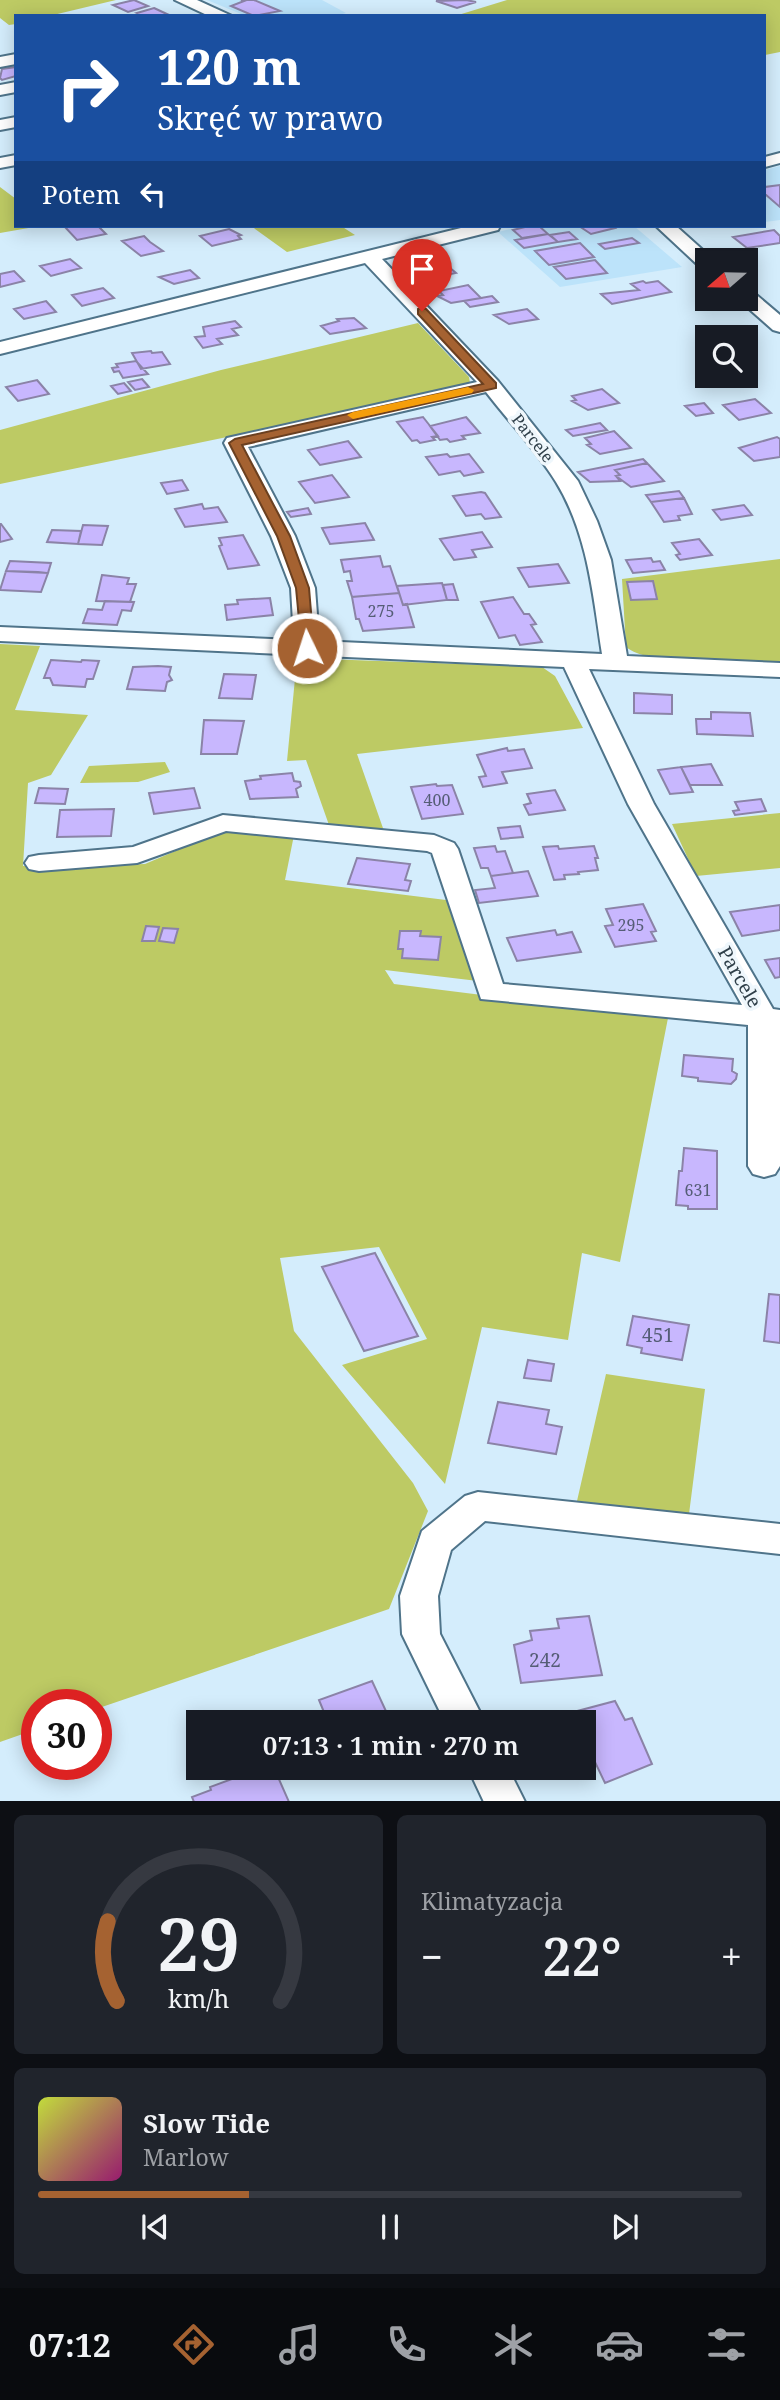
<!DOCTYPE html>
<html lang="pl">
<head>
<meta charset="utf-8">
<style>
	body { margin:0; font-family:"Noto Serif",serif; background:#20242c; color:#f1f3f6; height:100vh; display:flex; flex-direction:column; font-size:26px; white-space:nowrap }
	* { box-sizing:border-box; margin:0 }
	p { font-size:23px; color:#9ea1a6 }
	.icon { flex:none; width:38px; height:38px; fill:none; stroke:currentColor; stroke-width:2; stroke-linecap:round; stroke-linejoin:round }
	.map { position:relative; height:1801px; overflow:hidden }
	.side { display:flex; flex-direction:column; gap:14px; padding:14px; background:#0d0f14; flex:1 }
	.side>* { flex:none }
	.banner { position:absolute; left:14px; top:14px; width:752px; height:214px; border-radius:0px; box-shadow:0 4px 18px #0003; background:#1a4fa0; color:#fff; overflow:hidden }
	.needle { width:46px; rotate:250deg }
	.tools { position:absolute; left:695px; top:248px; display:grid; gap:14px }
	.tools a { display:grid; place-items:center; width:63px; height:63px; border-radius:0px; background:#171b24; box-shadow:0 4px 18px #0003; font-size:35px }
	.speed { position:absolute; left:21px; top:1689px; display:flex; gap:14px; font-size:35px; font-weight:700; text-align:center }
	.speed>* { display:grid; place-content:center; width:91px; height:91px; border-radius:50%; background:#171b24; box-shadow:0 4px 18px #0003; line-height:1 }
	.speed .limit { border:10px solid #d22; background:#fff; color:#111 }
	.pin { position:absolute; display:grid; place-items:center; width:60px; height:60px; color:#fff; margin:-72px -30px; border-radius:50% 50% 50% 0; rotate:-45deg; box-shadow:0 0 7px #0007 }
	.pin .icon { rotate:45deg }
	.me { position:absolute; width:77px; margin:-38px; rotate:356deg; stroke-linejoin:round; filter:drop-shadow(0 0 5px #0008) }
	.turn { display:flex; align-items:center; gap:24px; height:147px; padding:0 28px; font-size:32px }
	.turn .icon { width:91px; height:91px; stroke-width:2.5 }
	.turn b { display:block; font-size:49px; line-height:60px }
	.then { display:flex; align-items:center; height:66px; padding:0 28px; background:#0003; gap:14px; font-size:26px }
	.big { font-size:52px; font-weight:600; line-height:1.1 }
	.side .widget { flex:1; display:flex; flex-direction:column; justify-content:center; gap:10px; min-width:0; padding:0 24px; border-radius:10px; background:#20242c }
	.side .dial { align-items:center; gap:0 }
	.dial svg { height:182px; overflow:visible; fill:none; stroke:#363941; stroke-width:7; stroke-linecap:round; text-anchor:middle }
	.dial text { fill:#f1f3f6; stroke:none }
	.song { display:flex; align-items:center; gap:21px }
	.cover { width:84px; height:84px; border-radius:10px; background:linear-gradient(135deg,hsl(70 70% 55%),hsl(320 70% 35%)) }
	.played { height:7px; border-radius:4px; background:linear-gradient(90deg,#a56231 30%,#363941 30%) }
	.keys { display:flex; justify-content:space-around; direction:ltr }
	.heat { display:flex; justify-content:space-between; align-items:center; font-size:38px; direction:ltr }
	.side .tiles { flex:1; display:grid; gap:14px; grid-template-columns:1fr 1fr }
	.widget:last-child { grid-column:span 2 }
	.trip { position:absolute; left:186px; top:1710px; width:410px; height:70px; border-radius:0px; background:#171b24; box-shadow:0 4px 18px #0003; font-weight:600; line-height:70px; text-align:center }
	.menu { display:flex; height:112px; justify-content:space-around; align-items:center; background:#090b0e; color:#9ea1a6 }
	.menu .icon { width:49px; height:49px }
	.menu .active { color:#a56231 }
	.menu b { font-size:32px; color:#f1f3f6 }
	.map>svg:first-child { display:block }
	.built { fill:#bce3fa }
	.green { fill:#bdca64 }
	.building { fill:#c8b7fe; stroke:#8b83a7; stroke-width:2 }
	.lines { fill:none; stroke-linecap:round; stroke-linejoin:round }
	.minor-casing { stroke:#4f748a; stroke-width:4 }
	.minor { fill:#fff; fill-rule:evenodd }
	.route { fill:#a56231; stroke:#6b4020; stroke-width:2 }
	.slow { fill:#f59e0b }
	.labels { text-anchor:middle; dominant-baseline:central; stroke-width:7; stroke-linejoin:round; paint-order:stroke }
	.far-street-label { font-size:16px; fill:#2f3f49; stroke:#eff7fc }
	.number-label { font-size:16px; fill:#555d76 }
	.street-label { font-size:19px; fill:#2f3f49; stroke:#eff7fc }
	.near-number-label { font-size:19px; fill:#555d76 }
</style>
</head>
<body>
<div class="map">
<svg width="780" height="1802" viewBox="0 0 780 1802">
	<rect width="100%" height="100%" fill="#d4edfc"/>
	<path class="built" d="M207 0H322L346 13 336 16H246Z
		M780 166V220L765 222V170Z
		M523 226H634L682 267 560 287 498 232Z"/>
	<path class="green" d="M0 0H116L49 16H16V24L9 25 0 18Z
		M507 0H780V52L765 55V16H455Z
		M0 187 16 199V226H40L0 233Z
		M251 226H341L355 235 287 252Z
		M418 323 469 377 470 383 459 389 0 484V430L221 370Z
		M780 559V664C745 663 650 667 626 647L622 579Z
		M0 644 40 646 15 710 88 715 51 775 28 783 23 866 57 867 145 864 227 829 294 835 285 880 446 900 478 981 385 970 394 984 668 1018 620 1262 582 1253 568 1340 482 1327 445 1484 342 1365 427 1339 379 1247 280 1258 294 1331 413 1483 428 1511 389 1609 96 1709V1704H37V1729L0 1742Z
		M297 658 542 667 555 676 583 728 357 754 384 831 329 825 306 760 287 761Z
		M165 762 170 772 138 782 80 783 89 766Z
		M780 813V868L696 876 672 824Z
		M606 1374 705 1389 689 1514 577 1501Z"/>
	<path class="building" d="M134 0 148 6 128 12 113 5Z
		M241 0H254L280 11 254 16 231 6 244 1Z
		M466 0 476 2 457 8 436 1Z
		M154 8 169 15 137 16 142 15 137 13Z
		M16 67V76L2 80 0 78 2 69Z
		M780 185V207L765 194V187Z
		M64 226H98L106 234 77 240Z
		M529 226H539L548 234 522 238 513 230Z
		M579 226H612L615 228 591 234Z
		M229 229 241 235 238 236 241 239 212 246 200 236Z
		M774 230 780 236V243L747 248 733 237Z
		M569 232 577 239 558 242 550 235Z
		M548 234 558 242 524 248 515 240Z
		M144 236 150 242 163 251 141 256 122 241Z
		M632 238 639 243 605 249 599 244Z
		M580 243 594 257 549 265 535 251Z
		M70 259 81 268 51 276 40 266Z
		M595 260 607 273 566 279 554 267Z
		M443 262 456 273 431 278 419 268Z
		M190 270 199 278 174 284 159 277Z
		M14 271 24 281 0 287V274Z
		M643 281 646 283 658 281 671 292 612 304 601 294 639 290 631 284Z
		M468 285 481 298 451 303 437 296 443 295 439 291Z
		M103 288 114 298 82 306 72 295Z
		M492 296 498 302 470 307 464 301Z
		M46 301 56 312 24 319 14 309Z
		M527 309 538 319 509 324 494 315Z
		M354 318 366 328 330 334 321 326 339 321 337 319Z
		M235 321 241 327 232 329 238 335 217 339 222 344 203 348 195 337 205 336 203 327Z
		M151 351 152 353 162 352 170 364 141 369 132 353Z
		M136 361 148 374 123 378 119 371 114 372 112 368 118 367 116 364Z
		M142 379 149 387 135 390 128 382Z
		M37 380 49 394 18 401 6 387Z
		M124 383 131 391 118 394 111 386Z
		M602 389 619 403 588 410 572 401 576 400 572 396Z
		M755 399 771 413 739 420 723 405Z
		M704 403 713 413 696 416 685 406Z
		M423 417 438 436 432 437 435 440 420 443 417 440 412 441 397 422Z
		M466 417 480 433 462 436 465 439 450 442 447 439 440 440 430 426Z
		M600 423 607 430 573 436 566 430Z
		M614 431 631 448 600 454 587 445 591 444 585 438Z
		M777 437 780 439V457L754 461 739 448Z
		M348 441 361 457 320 465 308 450Z
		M447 454 450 457 469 454 483 472 464 476 460 471 439 475 426 457Z
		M643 459 647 463 615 470 620 475 616 476 620 481 590 482 578 472Z
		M647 463 664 481 631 487 616 476 620 475 615 470Z
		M332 475 349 497 315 503 299 482Z
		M182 480 188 490 167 494 161 483Z
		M679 491 684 498 651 502 646 495Z
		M481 492 485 493 501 517 485 519 481 514 466 516 453 496Z
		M684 498 692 514 678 516 680 520 664 522 651 502Z
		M202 504 204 509 218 507 227 522 185 527 175 509Z
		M744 505 752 515 721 520 713 510Z
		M308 508 311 514 291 517 287 512Z
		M365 523 374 540 330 544 322 528Z
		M0 524H1L12 539 0 542Z
		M83 525 108 526 102 545 78 544Z
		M52 530 81 531 78 544 47 542Z
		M482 532 492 547 472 550 476 557 454 560 440 539Z
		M243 535 259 565 228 569 219 546 222 545 219 538Z
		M699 539 712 555 680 560 676 555 680 554 672 543Z
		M380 556 383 567 390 566 399 593 352 597 347 581H352L350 571 344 572 341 560Z
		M651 558 653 562 660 561 665 570 633 573 626 560Z
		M10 561 51 563 48 573 6 571Z
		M558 564 569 583 529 587 518 568Z
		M6 571 38 572 48 573 41 592 0 590Z
		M102 575 129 578 127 584H136L130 602 96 601Z
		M653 581 657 599 631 600 627 582Z
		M442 583 447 600 403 605 397 586Z
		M453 584 458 600H447L443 585Z
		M399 593 403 605 407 604 414 627 363 631 359 619H356L352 597Z
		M513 597 524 614H529L536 624 531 625 542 642 520 645 515 635 499 638 481 602Z
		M270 598 273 615 227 620 225 605 238 604 237 600Z
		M105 601 134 602 131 611 122 610 117 625 83 623 88 609 102 610Z
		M51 660 81 662 82 660 99 661 93 679H87L85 687 53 685 50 678H44Z
		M158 666 171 667 169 675 172 680 167 682 165 691 127 689 133 667Z
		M224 674 256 675 252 699 219 698Z
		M634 693 672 695V714L634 713Z
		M711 712 750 713 753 736 697 734 696 719H711Z
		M204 720 244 721 237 754H201Z
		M507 748 508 751 524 749 532 768 502 772 507 783 483 787 479 777 486 776 477 755Z
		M711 764 722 785H690L681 767Z
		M681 767 693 792 670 794 658 770Z
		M292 773 294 781 300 782 301 786 296 789 298 797 250 799 245 781 261 779 260 776Z
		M436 784 437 786 452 785 463 814 422 819 411 787Z
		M39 788 68 789 65 804 35 803Z
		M194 788 200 808 154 814 149 793Z
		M555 790 565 810 529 815 524 805 531 803 527 794Z
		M761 799 766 811 735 815 733 811 739 810 735 802Z
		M114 809 111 836 57 837 60 810Z
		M520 826 523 837 501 839 498 828Z
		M495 846 497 852 505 851 513 873 491 876 488 868H481L474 848Z
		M558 846 559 849 594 846 598 858H595L598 870 578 872 579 874 564 875 565 879 554 880 543 847Z
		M357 858 410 864 405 880 411 881 408 891 348 884Z
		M528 871 538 896 479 903 475 890 495 888 491 876Z
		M643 904 656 931 651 932 656 941 615 947 605 926 613 925 606 909Z
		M780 905V930L742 936 730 912Z
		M146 926 159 927 155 941H142Z
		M163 928 178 929 174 943 159 941Z
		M555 930 557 935 572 932 581 952 517 961 507 938Z
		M400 931H421L420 936 441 937 438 960 402 958 403 949H398Z
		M780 958V977L775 978 765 960Z
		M684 1055 733 1059 732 1071 737 1074 736 1079 731 1084 698 1081V1078L682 1076Z
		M684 1148 717 1151V1209H688V1206L676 1205 679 1171H682Z
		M375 1253 418 1336 364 1351 322 1267Z
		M769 1294 780 1295V1343L764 1341Z
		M633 1316 689 1325 682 1360 641 1353 642 1348 627 1345Z
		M528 1360 554 1364 551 1381 524 1378Z
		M498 1402 549 1410 546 1424 562 1427 556 1454 488 1443Z
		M589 1616 602 1675 521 1683 514 1645 532 1640 530 1631 559 1628 557 1619Z
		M372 1681 391 1722H328L319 1700Z
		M615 1701 625 1720 632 1718 652 1764 605 1783 583 1737V1722H569L566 1714Z
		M262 1768H274L289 1802H194L192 1797 211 1790 210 1787Z"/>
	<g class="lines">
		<g class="minor-casing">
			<path id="minor" d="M175 0H197L232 16H209Z
				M16 54V64L0 67V57Z
				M16 82V92L0 95V85Z
				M16 117V127L0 130V120Z
				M780 153V163L765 167V157Z
				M16 155V165L0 168V158Z
				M469 226H500L498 230 382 259 498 381 578 481 597 521 611 560 627 656 780 663V677L589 669 654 804 773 1009 780 1010V1166L775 1174 764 1177 753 1174 748 1166V1025L481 999 432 853 427 851 226 831 137 863 39 871 29 869 25 863 29 857 39 855 133 847 223 815 434 835 454 843 458 849 503 984 742 1005 628 804 564 667 0 641V627L294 640 291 588 271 536 224 443 227 438 477 382 365 263 0 354V342ZM486 392C509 422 537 451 556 482 588 534 593 596 602 654L319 641 315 588 295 536 248 447Z
				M656 226H676L715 261H707V269L700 267Z
				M746 290 753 292 780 315V332L773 330 739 300 746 299Z
				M478 1492 780 1524V1554L485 1521 451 1550 438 1596 440 1634 485 1722H445L402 1634 400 1596 422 1531 465 1496Z
				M468 1768H508L525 1802H484Z"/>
		</g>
		<use href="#minor" class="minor"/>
	</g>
	<path class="route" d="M422 308 426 309 496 383V388L242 445 290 536 309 588 314 648 312 651H302L296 588 277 536 229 443 235 439 483 384 418 314V309Z"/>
	<path class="slow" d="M468 387 474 390 472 393 353 419 347 415 353 412Z"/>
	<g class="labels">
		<g class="far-street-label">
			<text transform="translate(533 438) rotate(52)">Parcele</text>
		</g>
		<g class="number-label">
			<text x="381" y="611">275</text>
			<text x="437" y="800">400</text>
			<text x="631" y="925">295</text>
			<text x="698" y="1190">631</text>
		</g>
		<g class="street-label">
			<text transform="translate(740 977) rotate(60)">Parcele</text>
		</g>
		<g class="near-number-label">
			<text x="658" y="1335">451</text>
			<text x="545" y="1660">242</text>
		</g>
	</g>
</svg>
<div class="tools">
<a><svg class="needle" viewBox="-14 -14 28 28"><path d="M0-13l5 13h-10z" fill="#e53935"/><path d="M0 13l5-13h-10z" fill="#9ea1a6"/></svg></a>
<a><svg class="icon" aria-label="search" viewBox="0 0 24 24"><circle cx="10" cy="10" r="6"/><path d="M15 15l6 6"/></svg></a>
</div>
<div class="speed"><div class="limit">30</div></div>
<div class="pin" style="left:422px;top:311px;background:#d93025"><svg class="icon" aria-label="arrive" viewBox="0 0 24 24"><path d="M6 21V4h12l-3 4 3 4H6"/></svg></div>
<svg class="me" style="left:307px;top:648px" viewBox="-20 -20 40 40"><circle r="17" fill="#a56231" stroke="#fff" stroke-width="3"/><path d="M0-11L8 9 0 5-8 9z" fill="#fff"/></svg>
<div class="trip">07:13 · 1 min · 270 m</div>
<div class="banner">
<div class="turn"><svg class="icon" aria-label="right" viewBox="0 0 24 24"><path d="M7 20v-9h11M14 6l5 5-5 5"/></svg><div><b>120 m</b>Skręć w prawo</div></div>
<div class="then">Potem<svg class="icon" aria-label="left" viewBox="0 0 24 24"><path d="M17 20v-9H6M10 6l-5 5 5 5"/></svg></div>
</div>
</div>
<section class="side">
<div class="tiles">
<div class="widget dial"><svg viewBox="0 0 100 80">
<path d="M14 69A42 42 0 1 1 86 69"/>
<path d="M14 69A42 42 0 0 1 10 34" stroke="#a56231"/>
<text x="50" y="56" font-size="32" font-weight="700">29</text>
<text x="50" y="72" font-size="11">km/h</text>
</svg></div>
<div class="widget"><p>Klimatyzacja</p>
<div class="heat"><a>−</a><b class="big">22°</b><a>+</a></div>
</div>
<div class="widget">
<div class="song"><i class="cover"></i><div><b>Slow Tide</b><p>Marlow</p></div></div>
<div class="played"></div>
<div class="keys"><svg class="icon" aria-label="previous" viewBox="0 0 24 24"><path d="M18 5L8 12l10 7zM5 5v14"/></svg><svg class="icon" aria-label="pause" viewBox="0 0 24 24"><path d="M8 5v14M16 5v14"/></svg><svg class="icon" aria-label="next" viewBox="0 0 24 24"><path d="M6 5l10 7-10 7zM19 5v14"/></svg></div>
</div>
</div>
</section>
<nav class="menu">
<b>07:12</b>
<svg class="icon active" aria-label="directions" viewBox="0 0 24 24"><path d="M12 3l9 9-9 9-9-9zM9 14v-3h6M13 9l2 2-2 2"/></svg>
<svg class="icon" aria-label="music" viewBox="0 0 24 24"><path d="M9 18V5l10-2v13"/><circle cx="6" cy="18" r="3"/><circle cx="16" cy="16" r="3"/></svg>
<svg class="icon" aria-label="phone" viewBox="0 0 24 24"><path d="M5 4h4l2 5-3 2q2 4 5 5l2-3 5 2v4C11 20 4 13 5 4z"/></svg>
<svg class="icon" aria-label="climate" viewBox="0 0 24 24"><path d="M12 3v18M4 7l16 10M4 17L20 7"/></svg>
<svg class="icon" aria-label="car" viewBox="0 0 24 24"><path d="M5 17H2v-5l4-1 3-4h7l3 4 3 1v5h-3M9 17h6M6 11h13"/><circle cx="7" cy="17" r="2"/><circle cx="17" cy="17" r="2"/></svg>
<svg class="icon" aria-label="filters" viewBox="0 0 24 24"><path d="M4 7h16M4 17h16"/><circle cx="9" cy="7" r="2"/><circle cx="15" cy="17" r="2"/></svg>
</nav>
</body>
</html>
